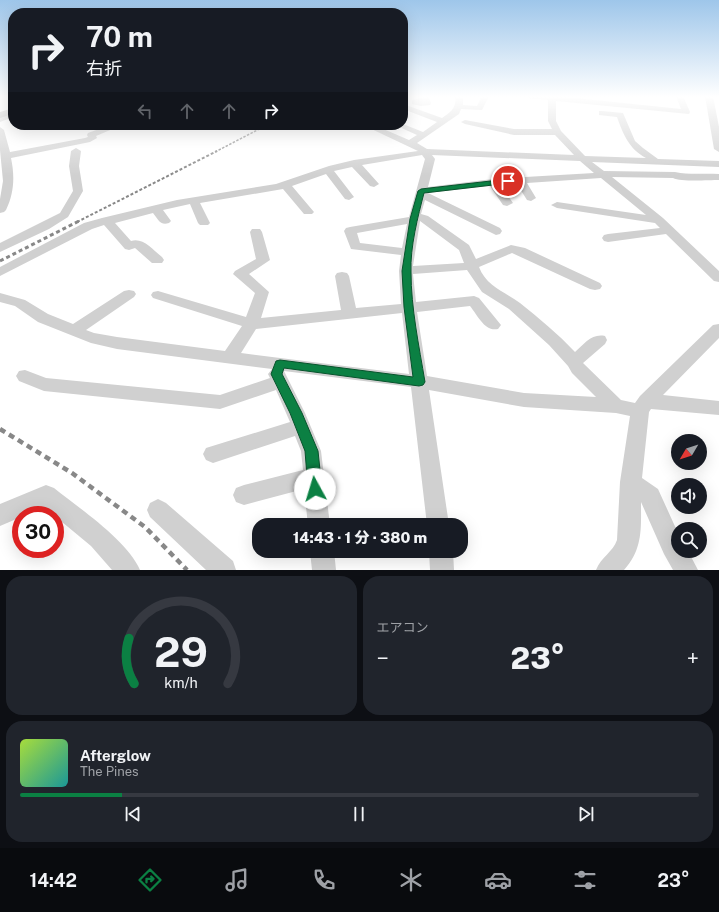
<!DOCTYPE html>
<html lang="ja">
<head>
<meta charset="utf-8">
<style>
	body { margin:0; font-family:"Public Sans","Noto Sans JP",sans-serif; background:#20242c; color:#f1f3f6; height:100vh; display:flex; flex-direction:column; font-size:15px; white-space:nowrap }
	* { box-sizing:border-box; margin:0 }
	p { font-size:13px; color:#9ea1a6 }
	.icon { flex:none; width:22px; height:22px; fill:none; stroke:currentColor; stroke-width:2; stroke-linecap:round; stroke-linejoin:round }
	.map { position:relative; height:570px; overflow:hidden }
	.drawer { display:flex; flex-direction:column; gap:6px; padding:6px; background:#0d0f14; flex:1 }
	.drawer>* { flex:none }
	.banner { position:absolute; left:8px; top:8px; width:400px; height:122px; border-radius:16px; box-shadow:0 4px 16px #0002; background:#171b24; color:#f1f3f6; overflow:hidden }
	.needle { width:26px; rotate:231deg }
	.tools { position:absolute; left:671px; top:434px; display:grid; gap:8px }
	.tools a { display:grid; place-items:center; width:36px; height:36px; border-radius:50%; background:#171b24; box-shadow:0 4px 16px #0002; font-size:20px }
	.speed { position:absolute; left:12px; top:506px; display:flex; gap:8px; font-size:20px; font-weight:700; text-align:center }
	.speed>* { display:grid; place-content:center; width:52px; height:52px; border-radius:50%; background:#171b24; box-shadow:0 4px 16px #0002; line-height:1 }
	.speed .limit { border:6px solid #d22; background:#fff; color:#111 }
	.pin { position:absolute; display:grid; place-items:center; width:34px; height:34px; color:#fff; margin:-17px; border:2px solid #fff; border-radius:50%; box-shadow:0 1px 4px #0007 }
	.me { position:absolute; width:44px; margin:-22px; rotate:354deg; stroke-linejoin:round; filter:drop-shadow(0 0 3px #0008) }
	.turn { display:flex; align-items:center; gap:14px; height:84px; padding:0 12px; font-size:18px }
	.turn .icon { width:52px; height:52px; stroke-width:2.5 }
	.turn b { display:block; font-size:28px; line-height:34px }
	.lanes { display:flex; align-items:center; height:38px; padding:0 12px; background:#0003; justify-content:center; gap:20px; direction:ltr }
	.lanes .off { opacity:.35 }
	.big { font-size:30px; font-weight:800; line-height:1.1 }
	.drawer .tile { flex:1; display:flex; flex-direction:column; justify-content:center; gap:6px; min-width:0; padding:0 14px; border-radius:16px; background:#20242c }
	.drawer .dial { align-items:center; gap:0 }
	.dial svg { height:104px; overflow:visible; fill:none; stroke:#363941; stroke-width:7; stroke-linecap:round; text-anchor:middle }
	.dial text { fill:#f1f3f6; stroke:none }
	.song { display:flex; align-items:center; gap:12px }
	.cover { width:48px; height:48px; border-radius:6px; background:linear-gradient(135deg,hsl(80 70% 55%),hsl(180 70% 35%)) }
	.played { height:4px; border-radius:2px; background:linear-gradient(90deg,#0b8043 15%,#363941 15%) }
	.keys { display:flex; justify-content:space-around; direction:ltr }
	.heat { display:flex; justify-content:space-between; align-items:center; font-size:22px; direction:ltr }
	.drawer .tiles { flex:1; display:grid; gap:6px; grid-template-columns:1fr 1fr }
	.tile:last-child { grid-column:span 2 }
	.trip { position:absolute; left:252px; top:518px; width:216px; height:40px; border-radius:16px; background:#171b24; box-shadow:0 4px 16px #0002; font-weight:800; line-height:40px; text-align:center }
	.tabs { display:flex; height:64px; justify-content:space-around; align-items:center; background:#090b0e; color:#9ea1a6 }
	.tabs .icon { width:28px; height:28px }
	.tabs .selected { color:#0b8043 }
	.tabs b { font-size:18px; color:#f1f3f6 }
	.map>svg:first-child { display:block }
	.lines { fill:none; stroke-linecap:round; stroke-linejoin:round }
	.minor { fill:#d0d0d0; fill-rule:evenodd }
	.major { fill:#ababab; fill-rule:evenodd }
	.rail-far3 { stroke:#888; stroke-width:1.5; stroke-dasharray:2.5 1.5; stroke-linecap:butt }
	.rail-far2 { stroke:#888; stroke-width:2; stroke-dasharray:3 2; stroke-linecap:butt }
	.rail-far1 { stroke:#888; stroke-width:3; stroke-dasharray:4 3; stroke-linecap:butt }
	.rail { stroke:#888; stroke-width:4.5; stroke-dasharray:6 4.5; stroke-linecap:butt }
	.route { fill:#0b8043; stroke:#07532c }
</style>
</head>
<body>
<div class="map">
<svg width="719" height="570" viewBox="0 0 719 570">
	<rect width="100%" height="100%" fill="#fff"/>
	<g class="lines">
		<path class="minor" d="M421 96H428L431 103 430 105 421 106 412 104V100L421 98Z
			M455 96H463V105L477 106 482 96H489L482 110 461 109 459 114 417 143 427 149 574 155 555 135H514L465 124 461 122 465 120 514 129H552L548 121V100L528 98 525 96H556L681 109 676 96H683L690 112 689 114 556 101V121L561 131 585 156 646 158C629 149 623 134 617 117L599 115V111H602L623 113 635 141 643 148 658 159 719 161V167L592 162 604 171 675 172C689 175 704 173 719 174V180C708 180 681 182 673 178L612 177 663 218 719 271V282L714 281 666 234 608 242 604 241 602 238 604 235 608 234 660 228 655 223 557 208 551 205 557 202 646 215 601 178 527 183 536 198 531 201 527 200 517 184 500 185 513 203 507 206 503 205 490 186 428 193 500 228 502 231 500 234 496 235 425 200 421 214 428 216 469 245 476 259 511 245 525 248 600 283 602 286 600 289 595 290 590 289 512 253 479 267C486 286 505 292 520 303 539 318 558 334 575 352 584 344 592 333 605 336L607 340 605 344 583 363 621 400 635 403 640 396 713 325 719 324V338L663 395 719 401V415L651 409 649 412 642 478 658 489 678 533V551H688L698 570H673L664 554 641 502C641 528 643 549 624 570H596C601 557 613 552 617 540L620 482 630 416 616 413 524 407 429 390 449 525H427L411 387 284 371 305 413 321 451 330 525H308L304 489 244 505 236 502 233 495 236 488 244 485 303 470 301 451 295 436 213 463 206 460 203 454 206 448 290 422 276 390 220 409 44 391 19 381 16 376 19 371 25 370 46 378 220 395 270 378 268 374 272 369 117 349 91 343 38 322 15 306 0 302V293L25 300 48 314 73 324 124 291 129 290 134 291 136 294 134 297 86 330 94 333 117 337 225 351 242 326 153 298 151 295 153 292 158 291 246 317 255 293 233 274 235 271 256 259 250 232 252 229H260L262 232 270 260 249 274 269 292 261 318 341 310 335 276 337 273 342 272 347 273 349 276 356 308 401 304 399 271 401 255 351 249 344 231 346 228 350 227 409 217 425 159 422 155 362 165 379 184 374 187 370 186 352 167 334 171 354 197 349 200 345 199 326 174 292 186 314 212 312 214H304L283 189 200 203 210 223 208 225H200L198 223 190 204 163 210 171 221 169 223C160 226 158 219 153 213L115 223 131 241C143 237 153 250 162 257L164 260 162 263H152L135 248 129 250 125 249 104 225 92 229 0 276V267L84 223 102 218 177 200 276 184 329 166 354 160 418 151 363 125H374L409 140 417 135 395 125H403V124L423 132 437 122 403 109V104L442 118C451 112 457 108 455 96ZM432 155 580 161 594 173 493 179 428 187 435 159ZM420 221 459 250 464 263 413 266ZM407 224 402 248 360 243 357 233ZM467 270 482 292 509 309 549 345 568 366 572 373 596 397 524 393 427 376 417 312 470 306C478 316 485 332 498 329L501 325 479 298 474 296 416 302 413 274ZM402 313 409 374 241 353 256 329Z
			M705 96H713L719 127V152L714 149Z
			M13 112V117L0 122V117Z
			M110 125H122L96 136 97 138 90 142 11 158C15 177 14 193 6 210L4 212 0 213V199L3 181 0 150V127L4 130 10 152 85 138 88 137 87 135 88 133Z
			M76 148 81 151 79 166 83 191 68 217 49 229 0 252V243L60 213 73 191 69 166 71 151Z
			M46 485 54 488C79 508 128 541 140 570H112L91 546 44 507 25 515H21V517L0 526V504Z
			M158 499 166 503 233 561 236 570H206L150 517 147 510 150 503Z
			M310 551H334L336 570H312Z
			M429 551H453L454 570H430Z"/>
		<path class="major" d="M13 108V114L0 118V112Z"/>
		<path class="rail-far3" d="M215 152 267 125"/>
		<path class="rail-far2" d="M77 222 217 151"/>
		<path class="rail-far1" d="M0 261 79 221"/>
		<path class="rail" d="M0 429 72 473 145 527 187 570"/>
	</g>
	<linearGradient id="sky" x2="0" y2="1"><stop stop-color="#9ec6ea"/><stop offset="0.55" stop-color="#fff"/><stop offset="1" stop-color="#fff" stop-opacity="0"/></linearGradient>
	<rect width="719" height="176" fill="url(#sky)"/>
	<path class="route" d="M508 179 511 181 510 183 424 193C418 216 410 247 411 272 411 308 419 346 425 382L423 385 419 386 284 368 282 374 302 413 318 451 322 489 320 493 315 495 310 493 308 489 305 451 290 413 271 374 276 361 280 360 413 377 404 307 402 271 410 219 418 191 421 189Z"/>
</svg>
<div class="tools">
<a><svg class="needle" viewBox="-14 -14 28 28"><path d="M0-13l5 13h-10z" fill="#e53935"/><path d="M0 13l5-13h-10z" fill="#9ea1a6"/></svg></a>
<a><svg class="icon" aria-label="sound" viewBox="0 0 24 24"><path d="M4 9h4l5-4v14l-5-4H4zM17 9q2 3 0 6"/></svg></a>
<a><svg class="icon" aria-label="search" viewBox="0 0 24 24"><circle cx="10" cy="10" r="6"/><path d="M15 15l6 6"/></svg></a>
</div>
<div class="speed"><div class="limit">30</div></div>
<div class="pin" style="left:508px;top:181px;background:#d93025"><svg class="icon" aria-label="arrive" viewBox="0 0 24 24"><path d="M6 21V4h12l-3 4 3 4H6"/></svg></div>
<svg class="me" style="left:315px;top:489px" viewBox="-20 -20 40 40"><circle r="19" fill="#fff"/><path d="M0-13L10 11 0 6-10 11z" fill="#0b8043"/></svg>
<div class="trip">14:43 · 1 分 · 380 m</div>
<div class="banner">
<div class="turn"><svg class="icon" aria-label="right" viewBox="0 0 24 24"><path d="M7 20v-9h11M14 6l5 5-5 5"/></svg><div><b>70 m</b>右折</div></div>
<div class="lanes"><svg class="icon off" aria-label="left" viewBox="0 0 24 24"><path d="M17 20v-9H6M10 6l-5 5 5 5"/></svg><svg class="icon off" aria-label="ahead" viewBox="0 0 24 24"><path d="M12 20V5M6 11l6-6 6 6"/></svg><svg class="icon off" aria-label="ahead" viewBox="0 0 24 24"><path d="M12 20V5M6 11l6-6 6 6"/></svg><svg class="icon" aria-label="right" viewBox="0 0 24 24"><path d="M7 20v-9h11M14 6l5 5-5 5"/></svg></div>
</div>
</div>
<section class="drawer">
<div class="tiles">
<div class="tile dial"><svg viewBox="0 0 100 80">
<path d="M14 69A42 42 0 1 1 86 69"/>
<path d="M14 69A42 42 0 0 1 10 34" stroke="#0b8043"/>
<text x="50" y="56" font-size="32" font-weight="700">29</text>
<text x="50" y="72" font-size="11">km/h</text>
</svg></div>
<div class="tile"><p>エアコン</p>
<div class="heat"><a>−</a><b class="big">23°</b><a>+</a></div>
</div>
<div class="tile">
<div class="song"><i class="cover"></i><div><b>Afterglow</b><p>The Pines</p></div></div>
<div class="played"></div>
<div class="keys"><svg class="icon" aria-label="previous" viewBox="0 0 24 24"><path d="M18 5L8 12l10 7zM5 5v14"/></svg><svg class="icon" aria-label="pause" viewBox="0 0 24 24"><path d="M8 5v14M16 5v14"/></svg><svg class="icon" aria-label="next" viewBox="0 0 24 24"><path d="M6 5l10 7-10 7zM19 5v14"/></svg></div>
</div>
</div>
</section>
<nav class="tabs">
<b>14:42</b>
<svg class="icon selected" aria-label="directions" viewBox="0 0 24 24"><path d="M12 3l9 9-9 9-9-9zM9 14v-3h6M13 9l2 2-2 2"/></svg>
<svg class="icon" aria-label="music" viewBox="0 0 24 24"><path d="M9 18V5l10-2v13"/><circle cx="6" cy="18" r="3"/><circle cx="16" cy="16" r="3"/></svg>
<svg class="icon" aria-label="phone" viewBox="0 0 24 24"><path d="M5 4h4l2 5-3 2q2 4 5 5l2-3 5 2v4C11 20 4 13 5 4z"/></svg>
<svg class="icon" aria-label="climate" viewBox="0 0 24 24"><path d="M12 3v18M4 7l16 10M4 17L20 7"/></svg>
<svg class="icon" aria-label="car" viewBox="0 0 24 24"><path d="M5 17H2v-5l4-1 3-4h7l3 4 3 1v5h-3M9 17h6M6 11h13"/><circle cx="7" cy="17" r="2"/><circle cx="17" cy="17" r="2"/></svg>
<svg class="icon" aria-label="filters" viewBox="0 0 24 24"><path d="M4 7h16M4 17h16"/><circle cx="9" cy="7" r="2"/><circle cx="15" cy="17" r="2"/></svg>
<b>23°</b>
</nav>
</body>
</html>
